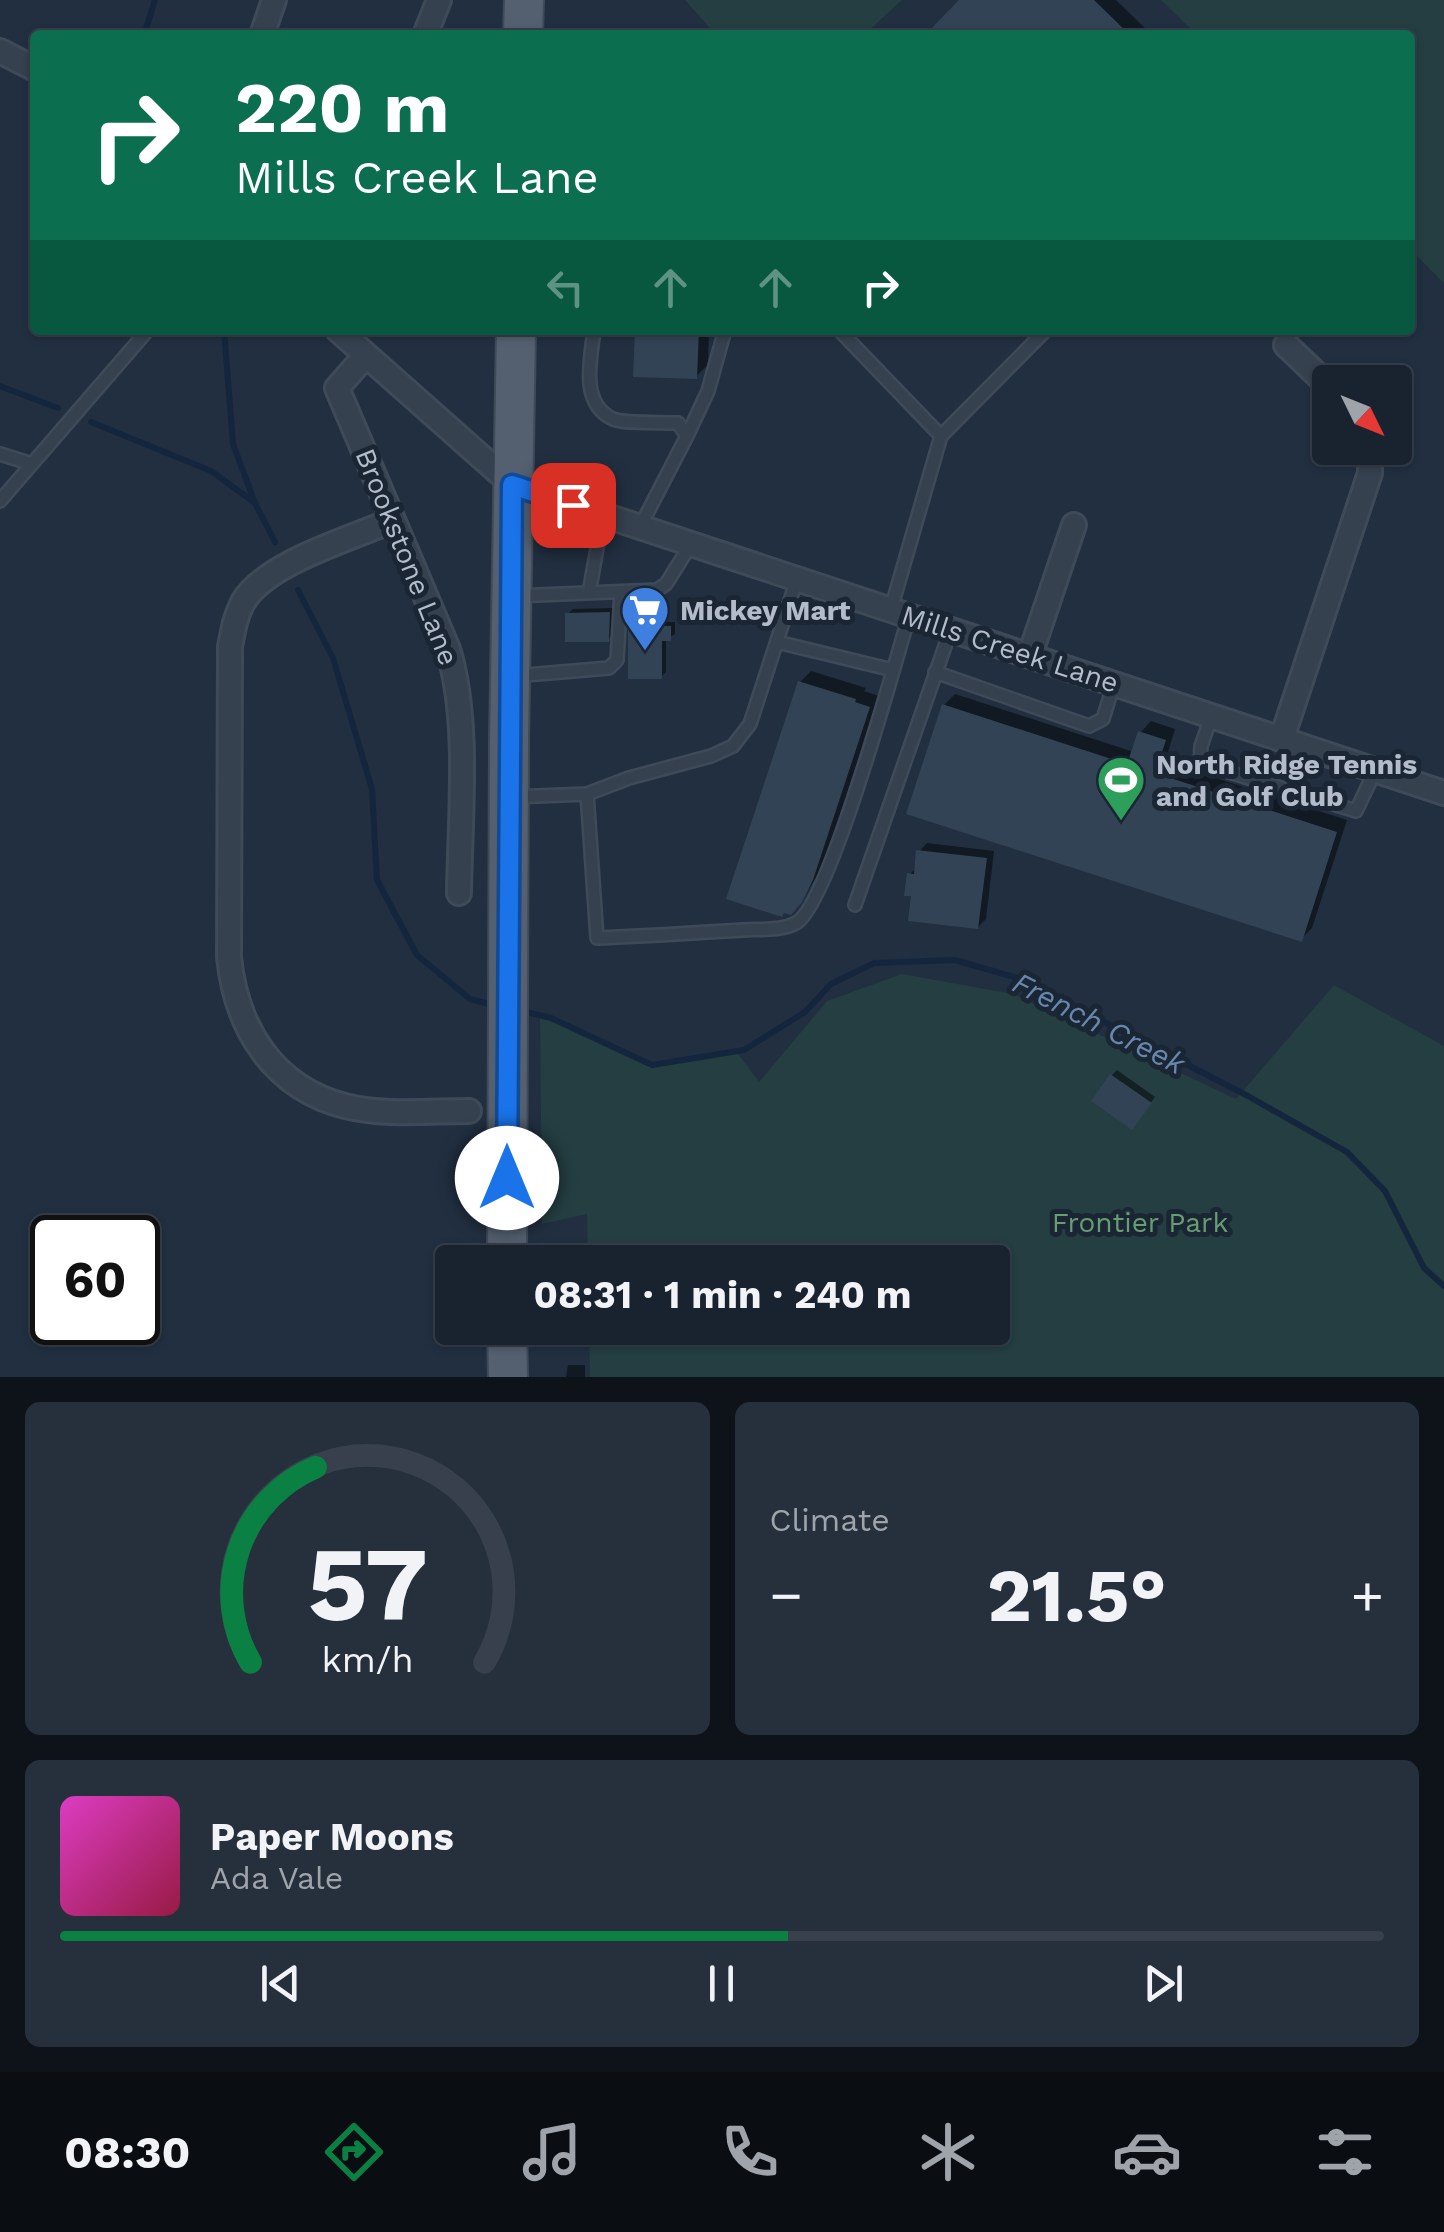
<!DOCTYPE html>
<html lang="en">
<head>
<meta charset="utf-8">
<style>
	body { margin:0; font-family:"Work Sans",sans-serif; background:#262f3c; color:#f1f3f6; height:100vh; display:flex; flex-direction:column; font-size:38px; white-space:nowrap }
	* { box-sizing:border-box; margin:0 }
	p { font-size:32px; color:#9fa4ab }
	.icon { flex:none; width:55px; height:55px; fill:none; stroke:currentColor; stroke-width:2; stroke-linecap:round; stroke-linejoin:round }
	.map { position:relative; height:1377px; overflow:hidden }
	.details { display:flex; flex-direction:column; gap:25px; padding:25px; background:#0e131a; flex:1 }
	.details>* { flex:none }
	.guide { position:absolute; left:30px; top:30px; width:1385px; height:305px; border-radius:10px; box-shadow:0 2px 8px #0004,0 0 0 2px #37404c; background:#0b6e4f; color:#fff; overflow:hidden }
	.needle { width:65px; rotate:133deg }
	.buttons { position:absolute; left:1312px; top:365px; display:grid; gap:20px }
	.buttons a { display:grid; place-items:center; width:100px; height:100px; border-radius:10px; background:#192330; box-shadow:0 2px 8px #0004,0 0 0 2px #37404c; font-size:50px }
	.speed { position:absolute; left:30px; top:1215px; display:flex; gap:20px; font-size:50px; font-weight:700; text-align:center }
	.speed>* { display:grid; place-content:center; width:130px; height:130px; border-radius:50%; background:#192330; box-shadow:0 2px 8px #0004,0 0 0 2px #37404c; line-height:1 }
	.speed .limit { border:5px solid #111; border-radius:15px; background:#fff; color:#111 }
	.pin { position:absolute; display:grid; place-items:center; width:85px; height:85px; color:#fff; margin:-42px; border-radius:20px; box-shadow:0 5px 15px #0006 }
	.me { position:absolute; width:110px; margin:-55px; rotate:0deg; stroke-linejoin:round; filter:drop-shadow(0 0 8px #0008) }
	.turn { display:flex; align-items:center; gap:35px; height:210px; padding:0 40px; font-size:45px }
	.turn .icon { width:130px; height:130px; stroke-width:2.5 }
	.turn b { display:block; font-size:70px; line-height:85px }
	.lanes { display:flex; align-items:center; height:95px; padding:0 40px; background:#0003; justify-content:center; gap:50px; direction:ltr }
	.lanes .off { opacity:.35 }
	.big { font-size:75px; font-weight:700; line-height:1.1 }
	.details .tile { flex:1; display:flex; flex-direction:column; justify-content:center; gap:15px; min-width:0; padding:0 35px; border-radius:15px; background:#262f3c }
	.details .dial { align-items:center; gap:0 }
	.dial svg { height:260px; overflow:visible; fill:none; stroke:#37404c; stroke-width:7; stroke-linecap:round; text-anchor:middle }
	.dial text { fill:#f1f3f6; stroke:none }
	.song { display:flex; align-items:center; gap:30px }
	.cover { width:120px; height:120px; border-radius:15px; background:linear-gradient(135deg,hsl(310 70% 55%),hsl(340 70% 35%)) }
	.played { height:10px; border-radius:5px; background:linear-gradient(90deg,#0b8043 55%,#37404c 55%) }
	.keys { display:flex; justify-content:space-around; direction:ltr }
	.heat { display:flex; justify-content:space-between; align-items:center; font-size:55px; direction:ltr }
	.details .tiles { flex:1; display:grid; gap:25px; grid-template-columns:1fr 1fr }
	.tile:last-child { grid-column:span 2 }
	.trip { position:absolute; left:435px; top:1245px; width:575px; height:100px; border-radius:10px; background:#192330; box-shadow:0 2px 8px #0004,0 0 0 2px #37404c; font-weight:700; line-height:100px; text-align:center }
	.dock { display:flex; height:160px; justify-content:space-around; align-items:center; background:#0a0e13; color:#9fa4ab }
	.dock .icon { width:70px; height:70px }
	.dock .selected { color:#0b8043 }
	.dock b { font-size:45px; color:#f1f3f6 }
	.map>svg:first-child { display:block }
	.green { fill:#243e41 }
	.shadow { fill:#0007 }
	.lines { fill:none; stroke-linecap:round; stroke-linejoin:round }
	.stream { stroke:#14263e; stroke-width:6 }
	.building { fill:#334356 }
	.lane-casing { stroke:#3f4a58; stroke-width:16 }
	.street-casing { stroke:#3f4a58; stroke-width:28 }
	.primary-casing { stroke:#3f4a58; stroke-width:42 }
	.lane { stroke:#36414f; stroke-width:11 }
	.street { stroke:#36414f; stroke-width:22 }
	.primary { stroke:#546070; stroke-width:38 }
	.route-casing { stroke:#114b97; stroke-width:25 }
	.route { stroke:#1a73e8; stroke-width:18 }
	.labels { text-anchor:middle; dominant-baseline:central; stroke-width:10; stroke-linejoin:round; paint-order:stroke }
	.street-label { font-size:28px; fill:#b2bcca; stroke:#1b2634 }
	.poi-label { font-size:28px; font-weight:bold; fill:#b2bcca; stroke:#1b2634; text-anchor:start }
	.park-label { font-size:28px; fill:#669e72; stroke:#1b2634 }
	.water-label { font-size:30px; font-style:italic; fill:#6787ad; stroke:#1b2634 }
</style>
</head>
<body>
<div class="map">
<svg width="1444" height="1377" viewBox="0 0 1444 1377">
	<rect width="100%" height="100%" fill="#212f40"/>
	<path class="green" d="M685 0H902L864 35H716Z
		M1161 0H1444V283L1410 249V35H1197Z
		M902 974 1013 994 1236 1099 1334 985 1444 1046V1377H590L589 1328H992V1262H588L587 1214 542 1224 540 1016 652 1065 736 1051 759 1082 827 1001Z"/>
	<path class="shadow" d="M963 0H1116L1152 35H928Z
		M637 330H709L708 365 696 376Z
		M614 608 613 634 608 639 568 614 573 609Z
		M636 622H675V634L666 639V672L661 677 631 627Z
		M811 671 866 688 864 691 879 696 823 866 802 900 800 682Z
		M955 694 1134 752 1140 733 1151 721 1175 729 1165 762 1347 820 1312 928 1301 939 944 705Z
		M927 843 994 851 986 919 978 927 914 894 910 874 917 867 919 852Z
		M1117 1070 1155 1097 1137 1122 1112 1075Z
		M568 1365H585V1377H566Z"/>
	<g class="lines">
		<path class="stream" d="M144 35 155 0
			M224 330 233 444 255 503 275 542
			M0 386 58 408
			M91 422 211 471 255 503
			M298 590 333 658 372 789 377 880 417 955 470 999 489 1004
			M526 1012 551 1018 652 1065 744 1050 805 1012 831 984 874 963 955 960 1021 979 1248 1096 1347 1152 1385 1191 1424 1268 1444 1286"/>
	</g>
	<path class="building" d="M959 0H1094L1130 35H925Z
		M635 330H699L697 379 633 377Z
		M610 612 609 642H565V613Z
		M628 626H671V641H662V679H628Z
		M798 681 856 699 855 702 870 707 813 880 802 902 791 915 784 913 782 917 726 899Z
		M942 704 1127 764 1138 731 1166 740 1155 773 1337 832 1302 942 906 814Z
		M916 850 987 858 978 929 908 921 911 896H904L907 873 914 874Z
		M1110 1074 1152 1103 1132 1130 1091 1101Z"/>
	<g class="lines">
		<g class="lane-casing">
			<path id="lane" d="M594 330C591 359 579 403 613 419 625 424 662 422 678 423L687 436 640 527
				M839 330 941 436
				M687 436 708 391 725 330
				M0 454 32 464
				M0 501 148 330
				M589 593 603 515
				M515 596 657 590 666 584 691 544
				M891 609 941 436 1046 330
				M777 642 893 670
				M935 672 1089 726 1103 719 1114 683
				M514 676 609 668 617 660 621 592
				M1212 715 1201 746 1200 763 1356 811 1376 769
				M587 794 629 778 711 756 733 746 750 724 797 579
				M512 797 587 794 597 938C646 936 694 933 743 930 758 929 782 931 796 923 829 906 895 663 909 616
				M855 905 951 629
				M581 1328H592"/>
		</g>
		<g class="street-casing">
			<path id="street" d="M262 35 274 0
				M425 35 439 0
				M0 51 35 69
				M338 330 513 485 1444 793
				M1286 345 1330 387
				M366 355 337 388 448 649C470 720 460 817 459 893
				M393 520C351 539 267 562 243 602 235 617 233 631 230 647L229 957C236 1027 272 1087 345 1106 384 1116 429 1111 469 1111
				M1030 655 1074 525
				M1282 738 1370 473V448"/>
		</g>
		<g class="primary-casing">
			<path id="primary" d="M523 35 524 0
				M507 1262 509 741 516 330
				M507 1328 508 1377"/>
		</g>
		<use href="#lane" class="lane"/>
		<use href="#street" class="street"/>
		<use href="#primary" class="primary"/>
	</g>
	<g class="lines">
		<g class="route-casing">
			<path id="route" d="M507 1178 512 485 573 505"/>
		</g>
		<use href="#route" class="route"/>
	</g>
	<defs>
		<g id="supermarket-pin" transform="scale(2.5)"><path d="M0 17L-7.5 6A9.5 9.5 0 1 1 7.5 6Z" fill="#3f7fe0" stroke="#1b2634"/><path d="M-6-5.5h2.5l.6 2H6L4.5 2H-2.5L-4.4-4H-6ZM-1.5 3.2a1.3 1.3 0 1 0 .1 0ZM3 3.2a1.3 1.3 0 1 0 .1 0Z" fill="#fff"/></g>
		<g id="stadium-pin" transform="scale(2.5)"><path d="M0 17L-7.5 6A9.5 9.5 0 1 1 7.5 6Z" fill="#2e9e5b" stroke="#1b2634"/><path d="M0-5a6.5 5 0 1 0 0 10a6.5 5 0 1 0 0-10ZM-3.5-1.8h7v3.6h-7Z" fill="#fff"/></g>
	</defs>
	<g fill-rule="evenodd">
		<use href="#supermarket-pin" x="645" y="610"/>
		<use href="#stadium-pin" x="1121" y="780"/>
	</g>
	<g class="labels">
		<g class="street-label">
			<text transform="translate(407 557) rotate(68)">Brookstone Lane</text>
			<text transform="translate(1010 649) rotate(18)">Mills Creek Lane</text>
		</g>
		<g class="poi-label">
			<text x="680" y="610">Mickey Mart</text>
			<text x="1156" y="764">North Ridge Tennis<tspan x="1156" dy="32">and Golf Club</tspan></text>
		</g>
		<g class="park-label">
			<text x="1140" y="1222">Frontier Park</text>
		</g>
		<g class="water-label">
			<text transform="translate(1099 1023) rotate(27)">French Creek</text>
		</g>
	</g>
</svg>
<div class="buttons">
<a><svg class="needle" viewBox="-14 -14 28 28"><path d="M0-13l5 13h-10z" fill="#e53935"/><path d="M0 13l5-13h-10z" fill="#9fa4ab"/></svg></a>
</div>
<div class="speed"><div class="limit">60</div></div>
<div class="pin" style="left:573px;top:505px;background:#d93025"><svg class="icon" aria-label="arrive" viewBox="0 0 24 24"><path d="M6 21V4h12l-3 4 3 4H6"/></svg></div>
<svg class="me" style="left:507px;top:1178px" viewBox="-20 -20 40 40"><circle r="19" fill="#fff"/><path d="M0-13L10 11 0 6-10 11z" fill="#1a73e8"/></svg>
<div class="trip">08:31 · 1 min · 240 m</div>
<div class="guide">
<div class="turn"><svg class="icon" aria-label="right" viewBox="0 0 24 24"><path d="M7 20v-9h11M14 6l5 5-5 5"/></svg><div><b>220 m</b>Mills Creek Lane</div></div>
<div class="lanes"><svg class="icon off" aria-label="left" viewBox="0 0 24 24"><path d="M17 20v-9H6M10 6l-5 5 5 5"/></svg><svg class="icon off" aria-label="ahead" viewBox="0 0 24 24"><path d="M12 20V5M6 11l6-6 6 6"/></svg><svg class="icon off" aria-label="ahead" viewBox="0 0 24 24"><path d="M12 20V5M6 11l6-6 6 6"/></svg><svg class="icon" aria-label="right" viewBox="0 0 24 24"><path d="M7 20v-9h11M14 6l5 5-5 5"/></svg></div>
</div>
</div>
<section class="details">
<div class="tiles">
<div class="tile dial"><svg viewBox="0 0 100 80">
<path d="M14 69A42 42 0 1 1 86 69"/>
<path d="M14 69A42 42 0 0 1 34 9" stroke="#0b8043"/>
<text x="50" y="56" font-size="32" font-weight="700">57</text>
<text x="50" y="72" font-size="11">km/h</text>
</svg></div>
<div class="tile"><p>Climate</p>
<div class="heat"><a>−</a><b class="big">21.5°</b><a>+</a></div>
</div>
<div class="tile">
<div class="song"><i class="cover"></i><div><b>Paper Moons</b><p>Ada Vale</p></div></div>
<div class="played"></div>
<div class="keys"><svg class="icon" aria-label="previous" viewBox="0 0 24 24"><path d="M18 5L8 12l10 7zM5 5v14"/></svg><svg class="icon" aria-label="pause" viewBox="0 0 24 24"><path d="M8 5v14M16 5v14"/></svg><svg class="icon" aria-label="next" viewBox="0 0 24 24"><path d="M6 5l10 7-10 7zM19 5v14"/></svg></div>
</div>
</div>
</section>
<nav class="dock">
<b>08:30</b>
<svg class="icon selected" aria-label="directions" viewBox="0 0 24 24"><path d="M12 3l9 9-9 9-9-9zM9 14v-3h6M13 9l2 2-2 2"/></svg>
<svg class="icon" aria-label="music" viewBox="0 0 24 24"><path d="M9 18V5l10-2v13"/><circle cx="6" cy="18" r="3"/><circle cx="16" cy="16" r="3"/></svg>
<svg class="icon" aria-label="phone" viewBox="0 0 24 24"><path d="M5 4h4l2 5-3 2q2 4 5 5l2-3 5 2v4C11 20 4 13 5 4z"/></svg>
<svg class="icon" aria-label="climate" viewBox="0 0 24 24"><path d="M12 3v18M4 7l16 10M4 17L20 7"/></svg>
<svg class="icon" aria-label="car" viewBox="0 0 24 24"><path d="M5 17H2v-5l4-1 3-4h7l3 4 3 1v5h-3M9 17h6M6 11h13"/><circle cx="7" cy="17" r="2"/><circle cx="17" cy="17" r="2"/></svg>
<svg class="icon" aria-label="filters" viewBox="0 0 24 24"><path d="M4 7h16M4 17h16"/><circle cx="9" cy="7" r="2"/><circle cx="15" cy="17" r="2"/></svg>
</nav>
</body>
</html>
